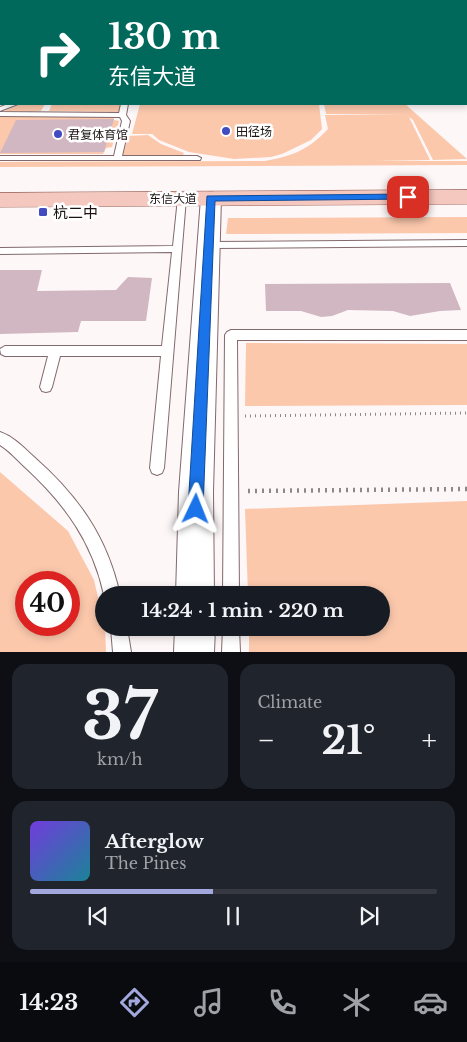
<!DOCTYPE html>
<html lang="en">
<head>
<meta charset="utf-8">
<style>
	body { margin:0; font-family:"Libre Baskerville","Noto Sans SC",serif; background:#20242c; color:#f1f3f6; height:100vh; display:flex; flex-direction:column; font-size:19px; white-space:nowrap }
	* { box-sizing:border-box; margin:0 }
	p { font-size:16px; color:#9ea1a6 }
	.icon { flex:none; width:28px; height:28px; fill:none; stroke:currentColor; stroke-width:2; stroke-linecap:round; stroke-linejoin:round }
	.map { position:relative; height:652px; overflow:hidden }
	.sheet { display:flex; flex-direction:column; gap:12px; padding:12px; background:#0d0f14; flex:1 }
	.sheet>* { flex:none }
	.banner { position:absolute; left:0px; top:0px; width:468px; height:105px; box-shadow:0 2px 8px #0003; background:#00695c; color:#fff; overflow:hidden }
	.speed { position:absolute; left:15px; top:571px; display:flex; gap:10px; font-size:25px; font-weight:700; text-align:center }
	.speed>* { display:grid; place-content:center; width:65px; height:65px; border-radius:50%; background:#171b24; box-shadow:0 2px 8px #0003; line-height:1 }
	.speed .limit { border:8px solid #d22; background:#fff; color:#111 }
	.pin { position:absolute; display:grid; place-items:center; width:42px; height:42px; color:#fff; margin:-21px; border-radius:10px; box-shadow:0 2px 8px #0006 }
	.me { position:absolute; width:55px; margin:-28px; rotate:2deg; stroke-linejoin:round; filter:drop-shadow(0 0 4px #0008) }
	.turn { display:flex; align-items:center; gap:18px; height:105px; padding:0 25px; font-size:22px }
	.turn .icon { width:65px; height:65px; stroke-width:2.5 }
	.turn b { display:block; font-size:35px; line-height:42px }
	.big { font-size:38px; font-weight:700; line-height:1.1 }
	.sheet .tile { flex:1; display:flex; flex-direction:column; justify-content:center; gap:8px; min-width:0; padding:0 18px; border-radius:15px; background:#20242c }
	.sheet .dial { align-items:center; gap:0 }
	.dial b { font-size:65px; line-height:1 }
	.song { display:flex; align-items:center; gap:15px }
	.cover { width:60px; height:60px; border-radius:8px; background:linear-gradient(135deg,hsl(260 70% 55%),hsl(190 70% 35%)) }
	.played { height:5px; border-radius:2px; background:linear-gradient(90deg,#a2a7de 45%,#363941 45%) }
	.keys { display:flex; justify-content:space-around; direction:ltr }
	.heat { display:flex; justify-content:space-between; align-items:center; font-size:28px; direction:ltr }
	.sheet .tiles { flex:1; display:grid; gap:12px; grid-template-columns:1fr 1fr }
	.tile:last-child { grid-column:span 2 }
	.trip { position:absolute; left:95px; top:586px; width:295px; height:50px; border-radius:25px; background:#171b24; box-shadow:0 2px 8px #0003; font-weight:700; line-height:50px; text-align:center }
	.tabs { display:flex; height:80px; justify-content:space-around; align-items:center; background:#090b0e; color:#9ea1a6 }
	.tabs .icon { width:35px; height:35px }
	.tabs .on { color:#a2a7de }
	.tabs b { font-size:22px; color:#f1f3f6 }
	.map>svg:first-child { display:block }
	.green { fill:#fbc8ac; fill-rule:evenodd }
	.building { fill:#d1b7c1 }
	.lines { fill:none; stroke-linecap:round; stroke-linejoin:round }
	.service-casing { stroke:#82696c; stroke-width:2 }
	.minor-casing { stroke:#82696c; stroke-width:23 }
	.tertiary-casing { stroke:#82696c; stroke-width:2 }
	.secondary-casing { stroke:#82696c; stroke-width:1 }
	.primary-casing { stroke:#a47068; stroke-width:1 }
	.path-far2 { stroke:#8f8788; stroke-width:2; stroke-dasharray:0.5 2; stroke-linecap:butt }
	.path-far1 { stroke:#8f8788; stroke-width:3; stroke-dasharray:1 4; stroke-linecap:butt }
	.path { stroke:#8f8788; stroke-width:4.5; stroke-dasharray:2 5; stroke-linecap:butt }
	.service { fill:#fff; fill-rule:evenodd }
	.minor { stroke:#fff; stroke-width:21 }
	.tertiary { fill:#fff; fill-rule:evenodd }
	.secondary { fill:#fae3df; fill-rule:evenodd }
	.primary { fill:#f4c8bf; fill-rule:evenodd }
	.route { fill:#1a73e8; stroke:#114b97 }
	.poi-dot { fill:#424bc0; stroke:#fff; stroke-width:2 }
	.labels { text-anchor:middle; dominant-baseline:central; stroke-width:5; stroke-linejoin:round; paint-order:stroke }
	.far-poi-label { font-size:12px; fill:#1c1213; stroke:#fff; text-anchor:start }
	.far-street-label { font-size:12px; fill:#1c1213; stroke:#fff }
	.poi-label { font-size:15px; fill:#1c1213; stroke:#fff; text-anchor:start }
</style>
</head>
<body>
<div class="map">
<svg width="467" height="652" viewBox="0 0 467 652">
	<rect width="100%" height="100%" fill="#fdf7f8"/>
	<path class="green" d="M21 104H45L41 111 4 112 6 110Z
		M52 104H121L119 112 49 111Z
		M140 104H319L322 129 311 140 282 154 271 157 234 159 189 152 159 140 152 134H132Z
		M324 104H405L467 159 433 160 413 120 409 117 430 160 374 161H467V165L0 167V162L265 161C293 156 308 150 328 129L325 115H406L326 114Z
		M0 116H114V120L119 121 112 147 106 148 103 154H0Z
		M148 135 161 144 184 153 183 155H123L128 136Z
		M467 217V233L226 234 228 218Z
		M246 343 467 344V405L245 406Z
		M0 472 68 531 94 580 105 628 106 652H0ZM26 582H69V625H26Z
		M467 501V652H249V628H381V595H248L245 509Z"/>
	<path class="building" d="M114 119 104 152 0 153 16 120Z
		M0 270H42L37 291 116 290 128 277 152 278 146 321H81L78 332 0 334Z
		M450 283 461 310 440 311 410 316 393 311 348 310 332 316 321 317 301 311H266L265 284Z"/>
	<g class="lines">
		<g class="service-casing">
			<path id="service" d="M0 0H75L76 1 0 3Z
				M79 0H85V1H80Z
				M156 0H240L156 1Z
				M0 19H1V23H0Z
				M0 73H1V77H0Z
				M8 104H18L0 111V107Z
				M121 104H128L126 115 130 121 122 156H197L201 158 200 160H0V156H114L122 121 120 117 0 116V112L119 113Z
				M182 195 186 198 164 468 162 473 157 475 152 473 150 468 161 356H60L52 387 50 391 46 392 42 391 40 387 48 356H5L1 354 0 349 5 346H162L172 252 0 254V248L173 246 178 198Z
				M467 240V246L209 248 204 245 209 242Z
				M231 330H467V340H237L239 595H223L225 335 227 332Z
				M0 432C14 437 23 447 34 457 78 496 107 536 120 595H104C93 543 65 504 26 468 18 461 10 451 0 445Z
				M111 628H127L131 652H113Z
				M223 628H239L240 652H222Z"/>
		</g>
		<g class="minor-casing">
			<path id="minor" d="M412 1 419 0"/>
		</g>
		<g class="tertiary-casing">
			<path id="tertiary" d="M211 192 218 194 221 198 213 492 214 595H176L179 492 201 198 204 194Z
				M175 628H215L214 652H174Z"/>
		</g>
		<g class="secondary-casing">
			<path id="secondary" d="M313 0H327V1H314Z
				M345 0H359V1H346Z
				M466 65H467V75H466Z
				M466 91H467V102H466Z"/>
		</g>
		<g class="primary-casing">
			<path id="primary" d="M467 190V204L0 207V193Z"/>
		</g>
		<path class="path-far2" d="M0 92 1 90"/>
		<path class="path-far1" d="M245 416 467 413"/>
		<path class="path" d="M248 491 467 489"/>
		<use href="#service" class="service"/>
		<use href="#minor" class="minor"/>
		<use href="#tertiary" class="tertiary"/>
		<use href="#secondary" class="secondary"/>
		<use href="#primary" class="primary"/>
	</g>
	<path class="route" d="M408 194 412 197 411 199 215 201 203 509 201 514 196 516 191 514 188 509 207 196Z"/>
	<g class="poi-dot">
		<circle cx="226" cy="131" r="5"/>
		<circle cx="58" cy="134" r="5"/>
		<rect x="38" y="207" width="10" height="10" rx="2.5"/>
	</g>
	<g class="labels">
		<g class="far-poi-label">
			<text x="236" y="131">田径场</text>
			<text x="68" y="134">君复体育馆</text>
		</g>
		<g class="far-street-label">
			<text x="173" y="198">东信大道</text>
		</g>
		<g class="poi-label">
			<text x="53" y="212">杭二中</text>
		</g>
	</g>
</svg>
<div class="speed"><div class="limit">40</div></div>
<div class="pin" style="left:408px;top:197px;background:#d93025"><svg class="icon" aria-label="arrive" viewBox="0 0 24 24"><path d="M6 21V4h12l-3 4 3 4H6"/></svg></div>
<svg class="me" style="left:196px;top:509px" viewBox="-20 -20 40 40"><path d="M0-17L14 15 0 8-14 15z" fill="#1a73e8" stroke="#fff" stroke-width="4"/></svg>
<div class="trip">14:24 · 1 min · 220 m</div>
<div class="banner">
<div class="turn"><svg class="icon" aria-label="right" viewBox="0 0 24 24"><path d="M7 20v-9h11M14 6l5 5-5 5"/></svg><div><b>130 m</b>东信大道</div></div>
</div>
</div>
<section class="sheet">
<div class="tiles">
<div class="tile dial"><b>37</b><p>km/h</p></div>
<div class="tile"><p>Climate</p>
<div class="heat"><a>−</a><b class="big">21°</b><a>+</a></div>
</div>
<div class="tile">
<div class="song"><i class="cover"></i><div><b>Afterglow</b><p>The Pines</p></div></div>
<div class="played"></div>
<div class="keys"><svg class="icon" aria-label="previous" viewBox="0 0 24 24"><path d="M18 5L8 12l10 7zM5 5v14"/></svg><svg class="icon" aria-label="pause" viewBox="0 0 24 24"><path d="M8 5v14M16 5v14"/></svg><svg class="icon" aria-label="next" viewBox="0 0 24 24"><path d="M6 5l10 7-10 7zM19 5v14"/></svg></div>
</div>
</div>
</section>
<nav class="tabs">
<b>14:23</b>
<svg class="icon on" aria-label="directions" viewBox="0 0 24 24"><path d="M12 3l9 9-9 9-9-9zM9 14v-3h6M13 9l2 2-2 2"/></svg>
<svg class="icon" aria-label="music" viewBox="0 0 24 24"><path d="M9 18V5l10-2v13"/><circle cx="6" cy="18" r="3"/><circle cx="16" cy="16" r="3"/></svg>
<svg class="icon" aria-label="phone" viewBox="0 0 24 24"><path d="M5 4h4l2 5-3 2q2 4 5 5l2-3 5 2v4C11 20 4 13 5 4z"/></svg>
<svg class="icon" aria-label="climate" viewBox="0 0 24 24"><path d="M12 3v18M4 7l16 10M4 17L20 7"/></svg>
<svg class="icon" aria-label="car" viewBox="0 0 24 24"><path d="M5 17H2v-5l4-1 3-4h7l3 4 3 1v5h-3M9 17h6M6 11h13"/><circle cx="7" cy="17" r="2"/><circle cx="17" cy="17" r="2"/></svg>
</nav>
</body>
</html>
